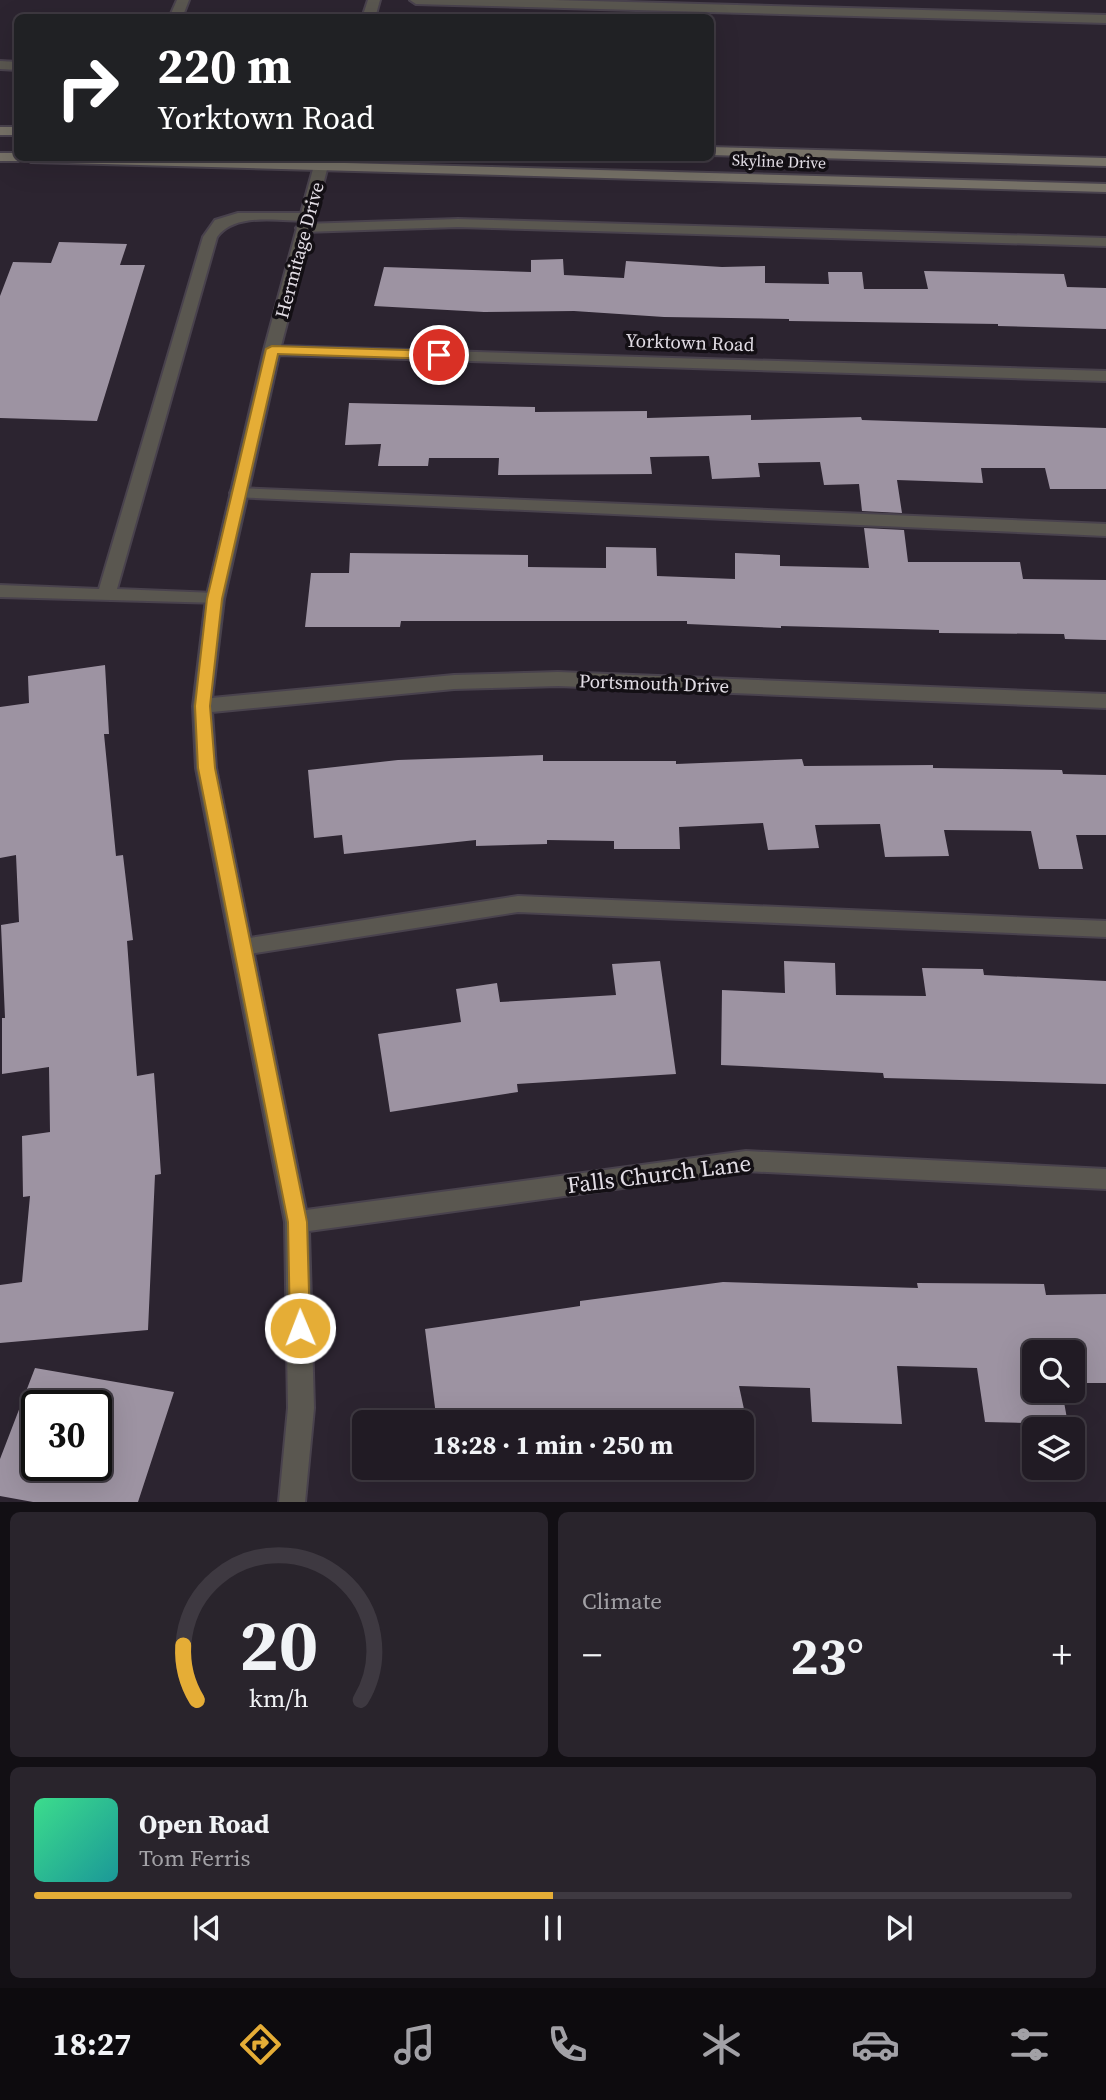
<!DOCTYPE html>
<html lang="en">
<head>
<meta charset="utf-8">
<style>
	body { margin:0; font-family:"Source Serif 4",serif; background:#29242c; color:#f1f3f6; height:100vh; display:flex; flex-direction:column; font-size:26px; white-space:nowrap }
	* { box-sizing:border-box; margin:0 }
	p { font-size:23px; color:#a2a1a6 }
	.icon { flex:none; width:38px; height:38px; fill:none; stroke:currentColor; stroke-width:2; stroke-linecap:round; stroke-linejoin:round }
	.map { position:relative; height:1502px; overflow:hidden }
	.side { display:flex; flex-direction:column; gap:10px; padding:10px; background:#120f14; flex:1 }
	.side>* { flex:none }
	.top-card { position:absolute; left:14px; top:14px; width:700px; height:147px; border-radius:10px; box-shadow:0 7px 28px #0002,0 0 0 2px #3e3941; background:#202124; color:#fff; overflow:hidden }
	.fabs { position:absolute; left:1022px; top:1340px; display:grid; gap:14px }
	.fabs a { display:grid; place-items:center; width:63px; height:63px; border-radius:10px; background:#211b24; box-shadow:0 7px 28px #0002,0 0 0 2px #3e3941; font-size:35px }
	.speed { position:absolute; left:21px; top:1390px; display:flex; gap:14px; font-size:35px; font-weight:700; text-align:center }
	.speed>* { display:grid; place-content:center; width:91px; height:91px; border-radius:50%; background:#211b24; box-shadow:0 7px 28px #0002,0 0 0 2px #3e3941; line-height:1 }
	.speed .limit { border:4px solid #111; border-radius:10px; background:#fff; color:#111 }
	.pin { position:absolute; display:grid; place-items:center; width:60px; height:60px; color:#fff; margin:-30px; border:4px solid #fff; border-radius:50%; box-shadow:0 2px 7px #0007 }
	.me { position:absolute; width:77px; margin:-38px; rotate:359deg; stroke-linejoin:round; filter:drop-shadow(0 0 5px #0008) }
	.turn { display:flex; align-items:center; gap:24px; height:147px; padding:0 28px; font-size:32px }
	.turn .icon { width:91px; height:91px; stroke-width:2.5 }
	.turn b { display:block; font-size:49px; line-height:60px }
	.big { font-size:52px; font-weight:700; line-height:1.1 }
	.side .tile { flex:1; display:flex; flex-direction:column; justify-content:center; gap:10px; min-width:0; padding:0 24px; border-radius:10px; background:#29242c }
	.side .dial { align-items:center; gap:0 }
	.dial svg { height:182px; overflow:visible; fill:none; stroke:#3e3941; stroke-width:7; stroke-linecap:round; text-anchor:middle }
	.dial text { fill:#f1f3f6; stroke:none }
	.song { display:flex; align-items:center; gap:21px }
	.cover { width:84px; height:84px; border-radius:10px; background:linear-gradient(135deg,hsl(150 70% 55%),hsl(180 70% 35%)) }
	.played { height:7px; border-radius:4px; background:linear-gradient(90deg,#e5ad36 50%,#3e3941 50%) }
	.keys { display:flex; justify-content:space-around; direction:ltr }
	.heat { display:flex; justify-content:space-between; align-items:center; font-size:38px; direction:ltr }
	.side .tiles { flex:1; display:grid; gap:10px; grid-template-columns:1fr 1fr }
	.tile:last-child { grid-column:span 2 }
	.trip { position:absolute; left:352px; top:1410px; width:402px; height:70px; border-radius:10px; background:#211b24; box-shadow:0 7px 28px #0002,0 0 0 2px #3e3941; font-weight:700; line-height:70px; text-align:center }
	.dock { display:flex; height:112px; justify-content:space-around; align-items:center; background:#0d0b0e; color:#a2a1a6 }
	.dock .icon { width:49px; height:49px }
	.dock .active { color:#e5ad36 }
	.dock b { font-size:32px; color:#f1f3f6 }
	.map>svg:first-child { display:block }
	.building { fill:#9d93a2; fill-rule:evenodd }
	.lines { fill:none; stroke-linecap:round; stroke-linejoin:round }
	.service-casing { stroke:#49424d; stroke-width:4 }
	.minor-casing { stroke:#49424d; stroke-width:4 }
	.secondary-casing { stroke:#49424d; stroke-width:4 }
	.service { fill:#5a5750; fill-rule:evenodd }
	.minor { fill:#5a5750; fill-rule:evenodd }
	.secondary { fill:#767167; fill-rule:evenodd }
	.route { fill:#e5ad36; stroke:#957023; stroke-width:2 }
	.labels { text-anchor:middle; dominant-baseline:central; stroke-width:7; stroke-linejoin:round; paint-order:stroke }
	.far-street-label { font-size:16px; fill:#e2dde5; stroke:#130f14 }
	.street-label { font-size:19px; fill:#e2dde5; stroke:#130f14 }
	.near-street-label { font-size:23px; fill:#e2dde5; stroke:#130f14 }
</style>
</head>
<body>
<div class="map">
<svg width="1106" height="1502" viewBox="0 0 1106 1502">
	<rect width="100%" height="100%" fill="#2c2430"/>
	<path class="building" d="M59 242 127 244 120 265H145L97 421 0 418V296L13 262 51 263Z
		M563 259 564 275 624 278 626 261 722 267 765 266V283L829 284 828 272H862L864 289H928L924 271 1064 274 1067 287 1106 288V329L998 326V324L789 321V319L664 317 574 311 484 312 374 306 384 267 531 272V260Z
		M349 403 535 407V412L647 411V418L751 415V420L861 417 862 420 1106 428V489H1050L1045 468H981L983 483 897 480 902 513 862 511 859 484 824 485 820 462 758 463 760 477 712 479 709 456 650 457 652 474 498 475 499 458H429L428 466H378L381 444 345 445Z
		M864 528 904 530 908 562H1020L1023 579 1106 580V640L1065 639 1064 634 939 633V630L781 626V628L687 624V621H401L400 627H305L311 573H349L350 553 528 555V567L606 568V547L656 548 657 576 735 579V553L780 555V566L869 568Z
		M105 665 109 734H104L116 856 123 855 133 940 127 941 137 1076 154 1073 161 1174 155 1175 148 1330 0 1343V1285L22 1282 30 1196 23 1197 22 1136 50 1132 49 1067 2 1074V1018H5L1 925 19 922 16 855 0 858V707L29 703 28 676Z
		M543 755V761H676V764L802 759 804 766 933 765V768L1062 770 1063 774 1106 775V835H1076L1083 869H1039L1031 831 944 830 949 856 885 857 880 824 815 825 819 848 768 850 763 823 679 827 680 849H614V841L547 840V844L476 846V840L344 854 342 835 314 838 308 770 398 760Z
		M660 961 676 1074 517 1084 518 1092 390 1112 378 1034 461 1022 456 989 497 983 500 1002 616 995 612 964Z
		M784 961 835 963 836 995 926 996 922 968 983 969 984 975 1106 981V1084L884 1078 883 1073 721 1065 722 990 785 993Z
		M723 1282 918 1288 917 1283 1044 1284 1046 1295 1106 1294V1383H1073V1353H1034V1391H1062L1068 1424 985 1422 977 1368 897 1366 902 1424 812 1422 810 1388 739 1386 747 1423H437L425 1329 580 1306V1301Z
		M35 1368 174 1392 138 1502H33L0 1496V1459ZM37 1405H96V1465H37Z"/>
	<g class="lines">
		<g class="service-casing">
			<path id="service" d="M177 0H189L182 18H169Z
				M368 0H380L375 18H362Z
				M410 0H553L1106 15V23L416 4Z
				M0 61 18 62V70L0 69Z
				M238 213H307L314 217 307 221C279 221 235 212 217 237L117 589 215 593 224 599 221 603 0 597V585L99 589 203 237 215 220Z
				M458 219 1106 238V246L458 227 303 232 296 228 303 224Z
				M238 488 1106 524V536L232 497 230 493 232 489Z
				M518 896 1106 921V937L518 912 243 955 236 953 232 947 236 941 243 939Z"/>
		</g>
		<g class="minor-casing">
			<path id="minor" d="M316 158H330L281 346 1106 371V381L279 355 224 599 212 698 454 675 558 672 1106 694V708L558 686 454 689 212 712 216 768 306 1210 746 1151 1106 1169V1189L746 1171 309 1231 314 1408 305 1502H279L288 1408 285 1222 196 768 193 706 206 599 264 350Z"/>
		</g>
		<g class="secondary-casing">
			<path id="secondary" d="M0 127H18V135H0Z
				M710 147 1106 158V166L710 155Z
				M0 153H18V158H163L1106 184V192L31 162 24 158 18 161H0Z"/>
		</g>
		<use href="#service" class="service"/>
		<use href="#minor" class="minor"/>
		<use href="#secondary" class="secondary"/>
	</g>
	<path class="route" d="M272 346 439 351 445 355 439 359 278 354 222 599 210 706 215 768 307 1222 310 1328 307 1335 300 1337 292 1335 290 1328 288 1222 198 768 195 706 207 599 266 349Z"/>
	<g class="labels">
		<g class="far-street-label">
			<text transform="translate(779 161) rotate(2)">Skyline Drive</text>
		</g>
		<g class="street-label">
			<text transform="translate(299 250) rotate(-75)">Hermitage Drive</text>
			<text transform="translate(690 342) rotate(2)">Yorktown Road</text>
			<text transform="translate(654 683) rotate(2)">Portsmouth Drive</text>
		</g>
		<g class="near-street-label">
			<text transform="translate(659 1174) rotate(-7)">Falls Church Lane</text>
		</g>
	</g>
</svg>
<div class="fabs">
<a><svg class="icon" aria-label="search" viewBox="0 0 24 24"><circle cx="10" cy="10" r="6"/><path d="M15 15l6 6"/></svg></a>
<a><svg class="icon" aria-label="layers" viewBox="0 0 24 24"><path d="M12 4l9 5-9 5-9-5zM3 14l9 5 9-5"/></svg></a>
</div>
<div class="speed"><div class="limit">30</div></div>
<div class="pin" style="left:439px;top:355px;background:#d93025"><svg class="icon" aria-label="arrive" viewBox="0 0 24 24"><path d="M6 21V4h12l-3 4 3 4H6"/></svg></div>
<svg class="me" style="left:300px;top:1328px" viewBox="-20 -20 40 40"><circle r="17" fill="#e5ad36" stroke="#fff" stroke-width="3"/><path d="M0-11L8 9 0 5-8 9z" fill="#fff"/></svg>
<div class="trip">18:28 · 1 min · 250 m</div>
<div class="top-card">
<div class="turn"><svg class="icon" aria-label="right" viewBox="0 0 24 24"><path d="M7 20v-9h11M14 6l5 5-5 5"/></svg><div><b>220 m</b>Yorktown Road</div></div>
</div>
</div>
<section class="side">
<div class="tiles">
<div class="tile dial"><svg viewBox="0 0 100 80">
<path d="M14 69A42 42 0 1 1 86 69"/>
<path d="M14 69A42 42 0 0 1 8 45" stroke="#e5ad36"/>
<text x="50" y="56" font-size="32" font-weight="700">20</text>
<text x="50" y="72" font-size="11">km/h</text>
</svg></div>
<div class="tile"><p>Climate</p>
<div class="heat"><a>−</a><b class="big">23°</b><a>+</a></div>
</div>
<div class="tile">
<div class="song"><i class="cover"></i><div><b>Open Road</b><p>Tom Ferris</p></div></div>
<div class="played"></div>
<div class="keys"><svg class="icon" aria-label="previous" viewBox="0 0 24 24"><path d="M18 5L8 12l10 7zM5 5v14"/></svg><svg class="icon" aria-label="pause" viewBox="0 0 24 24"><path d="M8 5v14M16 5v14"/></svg><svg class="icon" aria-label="next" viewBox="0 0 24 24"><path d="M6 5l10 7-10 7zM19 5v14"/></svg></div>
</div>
</div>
</section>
<nav class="dock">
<b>18:27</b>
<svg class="icon active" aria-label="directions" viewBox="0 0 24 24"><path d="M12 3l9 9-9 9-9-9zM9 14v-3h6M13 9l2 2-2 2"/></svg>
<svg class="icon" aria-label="music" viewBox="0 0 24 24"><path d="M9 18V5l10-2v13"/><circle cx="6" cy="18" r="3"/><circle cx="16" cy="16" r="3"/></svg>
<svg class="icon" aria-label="phone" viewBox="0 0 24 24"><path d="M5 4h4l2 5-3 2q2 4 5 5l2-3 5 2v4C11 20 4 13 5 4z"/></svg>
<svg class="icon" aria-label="climate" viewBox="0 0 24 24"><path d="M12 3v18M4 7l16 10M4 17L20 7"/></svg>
<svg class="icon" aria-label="car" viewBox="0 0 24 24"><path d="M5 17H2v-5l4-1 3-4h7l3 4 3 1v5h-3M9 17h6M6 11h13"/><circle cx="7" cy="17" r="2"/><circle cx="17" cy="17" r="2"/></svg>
<svg class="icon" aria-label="filters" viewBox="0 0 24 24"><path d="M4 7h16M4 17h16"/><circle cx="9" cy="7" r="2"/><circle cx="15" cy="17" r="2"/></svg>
</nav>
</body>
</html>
